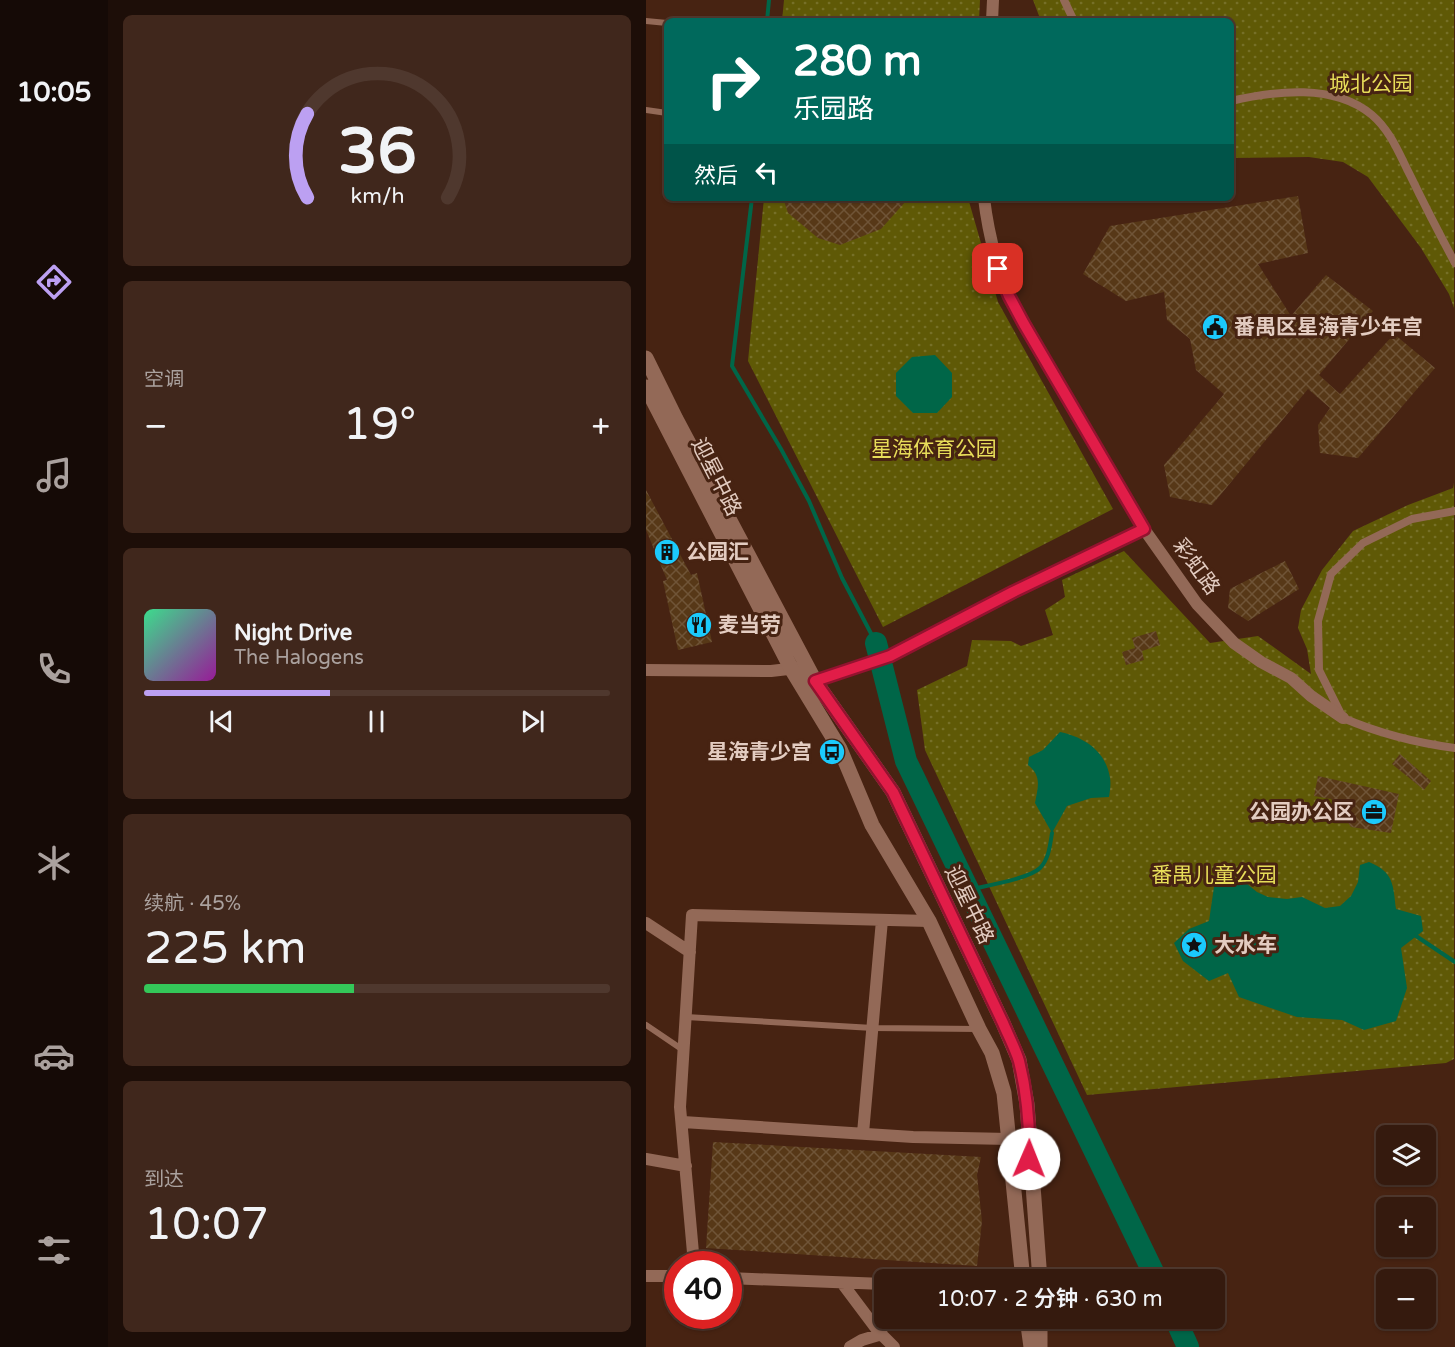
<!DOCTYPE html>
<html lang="zh">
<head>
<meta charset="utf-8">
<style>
	body { margin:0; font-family:"Varela Round","Noto Sans SC",sans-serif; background:#40271c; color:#f1f3f6; height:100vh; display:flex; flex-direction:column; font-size:22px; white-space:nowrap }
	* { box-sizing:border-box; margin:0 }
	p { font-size:20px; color:#aaa19e }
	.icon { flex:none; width:33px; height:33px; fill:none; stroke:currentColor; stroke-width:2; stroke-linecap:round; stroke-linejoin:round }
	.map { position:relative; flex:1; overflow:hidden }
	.panel { display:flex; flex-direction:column; gap:15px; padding:15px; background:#1d0e08; width:538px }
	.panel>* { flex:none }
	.guide { position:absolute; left:18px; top:18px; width:570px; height:183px; border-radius:9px; box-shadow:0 2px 4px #0004,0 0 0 2px #4f382e; background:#00695c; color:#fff; overflow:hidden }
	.buttons { position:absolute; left:730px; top:1125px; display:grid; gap:12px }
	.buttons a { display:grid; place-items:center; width:60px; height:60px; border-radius:9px; background:#351a0e; box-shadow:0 2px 4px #0004,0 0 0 2px #4f382e; font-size:30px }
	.speed { position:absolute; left:18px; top:1251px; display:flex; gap:12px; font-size:30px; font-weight:700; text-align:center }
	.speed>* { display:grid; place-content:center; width:78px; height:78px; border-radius:50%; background:#351a0e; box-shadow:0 2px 4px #0004,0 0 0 2px #4f382e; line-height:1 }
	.speed .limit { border:9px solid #d22; background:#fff; color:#111 }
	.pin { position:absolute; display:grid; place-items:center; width:51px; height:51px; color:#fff; margin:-26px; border-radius:12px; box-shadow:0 3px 9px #0006 }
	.me { position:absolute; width:66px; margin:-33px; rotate:1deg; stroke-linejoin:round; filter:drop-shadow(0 0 4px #0008) }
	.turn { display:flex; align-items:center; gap:21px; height:126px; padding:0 30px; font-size:27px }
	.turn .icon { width:78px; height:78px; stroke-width:2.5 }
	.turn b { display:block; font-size:42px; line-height:51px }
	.then { display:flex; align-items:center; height:57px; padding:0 30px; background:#0003; gap:12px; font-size:22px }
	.big { font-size:45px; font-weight:600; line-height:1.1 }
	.panel .widget { flex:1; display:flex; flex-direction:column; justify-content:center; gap:9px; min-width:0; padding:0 21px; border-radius:9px; background:#40271c }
	.panel .dial { align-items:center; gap:0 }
	.dial svg { height:156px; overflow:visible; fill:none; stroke:#4f382e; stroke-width:7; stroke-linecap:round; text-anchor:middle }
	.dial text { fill:#f1f3f6; stroke:none }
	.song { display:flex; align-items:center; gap:18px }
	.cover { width:72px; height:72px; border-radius:9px; background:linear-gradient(135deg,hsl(150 70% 55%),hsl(300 70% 35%)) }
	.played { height:6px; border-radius:3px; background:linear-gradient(90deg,#bca0f2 40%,#4f382e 40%) }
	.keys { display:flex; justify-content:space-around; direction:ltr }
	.heat { display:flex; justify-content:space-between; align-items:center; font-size:33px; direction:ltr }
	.charge { height:9px; border-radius:4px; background:linear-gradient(90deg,#34c759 45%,#4f382e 0) }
	.trip { position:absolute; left:228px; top:1269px; width:351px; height:60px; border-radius:9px; background:#351a0e; box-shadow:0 2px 4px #0004,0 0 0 2px #4f382e; font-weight:600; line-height:60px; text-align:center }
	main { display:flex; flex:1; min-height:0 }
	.tabs { display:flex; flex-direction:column; width:108px; justify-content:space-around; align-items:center; background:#150a06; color:#aaa19e }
	.tabs .icon { width:42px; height:42px }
	.tabs .active { color:#bca0f2 }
	.tabs b { font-size:27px; color:#f1f3f6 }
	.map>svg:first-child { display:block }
	.park { fill:url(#park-dots) }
	.water { fill:#006648 }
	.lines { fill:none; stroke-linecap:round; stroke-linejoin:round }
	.stream { stroke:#006648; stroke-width:4 }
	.river { stroke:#006648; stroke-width:22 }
	.building { fill:url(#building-cross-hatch) }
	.service { stroke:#936957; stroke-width:6 }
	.pedestrian { stroke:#936957; stroke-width:8 }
	.minor { stroke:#936957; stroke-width:12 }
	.tertiary { stroke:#936957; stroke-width:15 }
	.route-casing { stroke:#92132f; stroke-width:15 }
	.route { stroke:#e11d48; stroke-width:10 }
	.labels { text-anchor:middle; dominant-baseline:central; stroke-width:6; stroke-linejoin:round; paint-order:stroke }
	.park-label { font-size:21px; fill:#e7dd59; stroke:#472312 }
	.poi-label { font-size:21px; font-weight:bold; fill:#e3ccc1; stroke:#472312; text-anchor:start }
	.street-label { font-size:21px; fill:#e3ccc1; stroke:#472312 }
</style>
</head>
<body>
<main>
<nav class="tabs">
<b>10:05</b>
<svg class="icon active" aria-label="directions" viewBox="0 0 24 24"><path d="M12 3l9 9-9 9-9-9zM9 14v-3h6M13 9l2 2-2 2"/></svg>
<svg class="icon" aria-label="music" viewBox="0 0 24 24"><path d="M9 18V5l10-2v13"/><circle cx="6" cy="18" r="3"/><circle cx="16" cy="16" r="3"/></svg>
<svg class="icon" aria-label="phone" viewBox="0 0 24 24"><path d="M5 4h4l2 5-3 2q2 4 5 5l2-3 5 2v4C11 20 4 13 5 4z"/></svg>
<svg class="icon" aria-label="climate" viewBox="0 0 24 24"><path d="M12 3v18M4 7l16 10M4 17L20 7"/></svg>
<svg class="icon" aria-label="car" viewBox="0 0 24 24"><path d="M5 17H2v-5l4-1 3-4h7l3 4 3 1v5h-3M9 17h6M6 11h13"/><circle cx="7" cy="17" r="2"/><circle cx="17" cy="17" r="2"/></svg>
<svg class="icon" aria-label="filters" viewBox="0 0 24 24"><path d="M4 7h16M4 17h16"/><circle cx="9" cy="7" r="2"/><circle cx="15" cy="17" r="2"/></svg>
</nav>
<section class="panel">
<div class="widget dial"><svg viewBox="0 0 100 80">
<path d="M14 69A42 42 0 1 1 86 69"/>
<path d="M14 69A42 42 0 0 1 14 26" stroke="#bca0f2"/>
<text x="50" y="56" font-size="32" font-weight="700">36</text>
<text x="50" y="72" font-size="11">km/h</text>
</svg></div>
<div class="widget"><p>空调</p>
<div class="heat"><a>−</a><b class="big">19°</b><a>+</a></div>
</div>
<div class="widget">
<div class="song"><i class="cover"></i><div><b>Night Drive</b><p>The Halogens</p></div></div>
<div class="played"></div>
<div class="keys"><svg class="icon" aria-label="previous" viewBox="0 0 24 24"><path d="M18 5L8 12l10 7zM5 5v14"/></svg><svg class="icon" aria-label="pause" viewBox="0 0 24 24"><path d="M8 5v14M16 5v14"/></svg><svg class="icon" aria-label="next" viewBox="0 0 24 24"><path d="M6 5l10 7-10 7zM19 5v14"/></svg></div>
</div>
<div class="widget"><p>续航 · 45%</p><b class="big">225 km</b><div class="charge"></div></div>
<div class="widget"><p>到达</p><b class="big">10:07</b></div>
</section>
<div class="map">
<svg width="809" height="1347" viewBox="0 0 809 1347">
	<defs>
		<pattern id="park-dots" width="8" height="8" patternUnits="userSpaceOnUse" patternTransform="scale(1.5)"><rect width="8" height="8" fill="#5f5906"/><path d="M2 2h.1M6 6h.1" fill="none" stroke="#767028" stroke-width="1.8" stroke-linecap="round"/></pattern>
		<pattern id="building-cross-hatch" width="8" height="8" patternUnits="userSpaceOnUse" patternTransform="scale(1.5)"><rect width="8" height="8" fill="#573817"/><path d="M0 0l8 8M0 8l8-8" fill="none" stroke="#6f5437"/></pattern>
	</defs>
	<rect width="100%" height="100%" fill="#472312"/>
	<path class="park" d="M138 0H334L333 21H136Z
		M387 0H808V308L803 294 775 248 722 177 697 162 663 157 585 158V21H395Z
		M118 198H322L352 302 467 509 237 627 102 361Z
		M808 483V1059L800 1063 441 1095 279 750 271 690 321 666 326 640 365 641 375 646 407 635 399 610 419 597 416 580 478 551 564 643 612 636 665 674 661 649 652 628 655 610 676 570 707 531 762 505 807 488Z"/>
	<path class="water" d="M289 355 306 373V397L291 413H267L250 396V373L266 357Z
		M414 732C438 737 460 751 464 778 465 784 464 791 463 797L445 798 421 806 406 833 389 803C392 787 396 776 382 765L383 757 397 750Z
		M723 862C748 872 747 885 750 909L775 916 777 931 755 948 761 988 750 1021 718 1030 696 1020 651 1017 593 997 582 973 563 981 537 961 528 943 543 929 563 921 568 887 595 879 611 892 622 897 641 899 656 897 679 908 694 906 705 896 712 882 714 865Z"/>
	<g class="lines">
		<path class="stream" d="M121 21 123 0
			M106 198 86 366 135 449 163 501 196 578 230 643
			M322 890C338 886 383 879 394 868 403 859 404 845 406 833
			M770 936 809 962"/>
		<path class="river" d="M230 643 260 761 511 1280
			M529 1318 542 1347"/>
	</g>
	<path class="building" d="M652 196 662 253 612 264 645 316 680 275 727 311 673 375 694 394 748 334 789 368 712 458 674 453 672 425 684 408 662 389 566 505 524 497 518 465 578 394 550 370 544 339 521 320 518 292 480 301 437 274 464 226Z
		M137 198H259L260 201 235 229 194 245 172 238 142 213Z
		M0 490 45 575 51 573 66 642 32 650 17 581 21 580 0 530Z
		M639 561 653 589 602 621 582 608 584 589Z
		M510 631 514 645 496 651 498 660 480 665 476 652 489 648 486 638Z
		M754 754 785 781 778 790 746 764Z
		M672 776 753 794 745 833 705 827 685 799 668 796Z
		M67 1142 335 1157 331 1175 336 1221 331 1266 60 1248Z"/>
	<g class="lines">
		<path class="service" d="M0 21 21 23
			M0 110 21 113
			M40 1017 227 1028 333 1029
			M0 1025 37 1050"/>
		<path class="pedestrian" d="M418 0 428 21
			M585 101C629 91 688 83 726 115 745 131 754 156 765 177 779 206 794 235 809 263
			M809 511 766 519 717 543 685 574 672 621 673 670 697 718C732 733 771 743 809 748"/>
		<path class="minor" d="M346 21 347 0
			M338 198C342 232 350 264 363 296L479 498 498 529 551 604 588 643 615 662 645 678 665 696 697 718
			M0 670 125 671 151 668
			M169 681 244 656 367 592 498 529
			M0 923 44 952
			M37 1122 267 1137 363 1139 384 1137
			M217 1133 236 920
			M0 1159 40 1166
			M48 1264 34 1107 46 915 283 921
			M0 1276H32
			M82 1278 238 1284
			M196 1283 232 1331 248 1347
			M204 1347 216 1340 236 1334"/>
		<path class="tertiary" d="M0 358 30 419 169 681 247 792 357 1023 373 1060 381 1104 394 1280
			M0 387 146 670 194 749 226 825 283 921 333 1029 346 1053 358 1093 377 1280
			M381 1318 385 1347
			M394 1347V1318"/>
	</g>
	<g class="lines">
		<g class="route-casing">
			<path id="route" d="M352 269 363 296 378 324 498 529 367 592 244 656 169 681 247 792 357 1023C362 1035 369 1048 373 1061 381 1093 384 1126 383 1159"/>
		</g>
		<use href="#route" class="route"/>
	</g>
	<defs>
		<g id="civic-disc" transform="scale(1.35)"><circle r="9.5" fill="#1bcafc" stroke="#472312"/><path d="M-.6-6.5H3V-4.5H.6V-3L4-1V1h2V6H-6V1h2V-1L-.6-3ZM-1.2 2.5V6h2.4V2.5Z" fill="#111"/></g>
		<g id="building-disc" transform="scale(1.35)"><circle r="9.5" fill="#1bcafc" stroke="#472312"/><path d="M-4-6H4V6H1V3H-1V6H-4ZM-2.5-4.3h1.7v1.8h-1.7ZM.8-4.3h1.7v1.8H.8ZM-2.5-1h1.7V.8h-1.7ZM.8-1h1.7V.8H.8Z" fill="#111"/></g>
		<g id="restaurant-disc" transform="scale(1.35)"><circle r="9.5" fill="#1bcafc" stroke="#472312"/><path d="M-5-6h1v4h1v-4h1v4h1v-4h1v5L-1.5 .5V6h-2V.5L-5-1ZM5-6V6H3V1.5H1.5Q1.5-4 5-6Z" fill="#111"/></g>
		<g id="bus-disc" transform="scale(1.35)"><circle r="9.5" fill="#1bcafc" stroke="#472312"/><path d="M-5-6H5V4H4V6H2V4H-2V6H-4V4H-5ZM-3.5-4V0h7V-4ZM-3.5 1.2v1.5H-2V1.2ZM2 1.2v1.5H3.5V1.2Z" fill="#111"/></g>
		<g id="office-disc" transform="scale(1.35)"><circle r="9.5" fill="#1bcafc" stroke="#472312"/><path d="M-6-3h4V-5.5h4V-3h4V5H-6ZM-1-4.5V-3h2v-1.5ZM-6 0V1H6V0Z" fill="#111"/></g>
		<g id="sight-disc" transform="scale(1.35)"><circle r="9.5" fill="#1bcafc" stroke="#472312"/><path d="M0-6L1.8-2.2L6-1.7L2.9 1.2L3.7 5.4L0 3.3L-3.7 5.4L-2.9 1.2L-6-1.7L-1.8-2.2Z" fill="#111"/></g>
	</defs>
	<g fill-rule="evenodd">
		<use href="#civic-disc" x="569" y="327"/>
		<use href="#building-disc" x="21" y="552"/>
		<use href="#restaurant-disc" x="53" y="625"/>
		<use href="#bus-disc" x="186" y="752"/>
		<use href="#office-disc" x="728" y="812"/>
		<use href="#sight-disc" x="548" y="945"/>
	</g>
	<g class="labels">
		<g class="park-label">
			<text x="725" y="84">城北公园</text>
			<text x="288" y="449">星海体育公园</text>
			<text x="568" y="875">番禺儿童公园</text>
		</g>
		<g class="poi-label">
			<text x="588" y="327">番禺区星海青少年宫</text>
			<text x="40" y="552">公园汇</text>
			<text x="72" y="625">麦当劳</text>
			<text x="166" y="752" text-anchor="end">星海青少宫</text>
			<text x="708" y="812" text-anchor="end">公园办公区</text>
			<text x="568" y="945">大水车</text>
		</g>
		<g class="street-label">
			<text transform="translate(70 477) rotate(63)">迎星中路</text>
			<text transform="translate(550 567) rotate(54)">彩虹路</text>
			<text transform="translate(323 905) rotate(64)">迎星中路</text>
		</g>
	</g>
</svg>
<div class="buttons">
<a><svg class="icon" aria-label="layers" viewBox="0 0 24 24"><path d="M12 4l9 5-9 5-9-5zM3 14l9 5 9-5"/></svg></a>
<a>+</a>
<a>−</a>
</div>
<div class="speed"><div class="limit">40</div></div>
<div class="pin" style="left:352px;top:269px;background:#d93025"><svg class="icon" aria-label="arrive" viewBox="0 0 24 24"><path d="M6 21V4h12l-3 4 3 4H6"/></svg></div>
<svg class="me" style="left:383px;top:1159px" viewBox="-20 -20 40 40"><circle r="19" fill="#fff"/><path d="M0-13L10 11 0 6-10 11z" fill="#e11d48"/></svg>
<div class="trip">10:07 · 2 分钟 · 630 m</div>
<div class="guide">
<div class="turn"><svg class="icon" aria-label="right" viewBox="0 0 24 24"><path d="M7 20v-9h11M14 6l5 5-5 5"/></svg><div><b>280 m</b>乐园路</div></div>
<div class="then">然后<svg class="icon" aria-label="left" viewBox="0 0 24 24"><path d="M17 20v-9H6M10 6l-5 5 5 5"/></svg></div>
</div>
</div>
</main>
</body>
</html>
